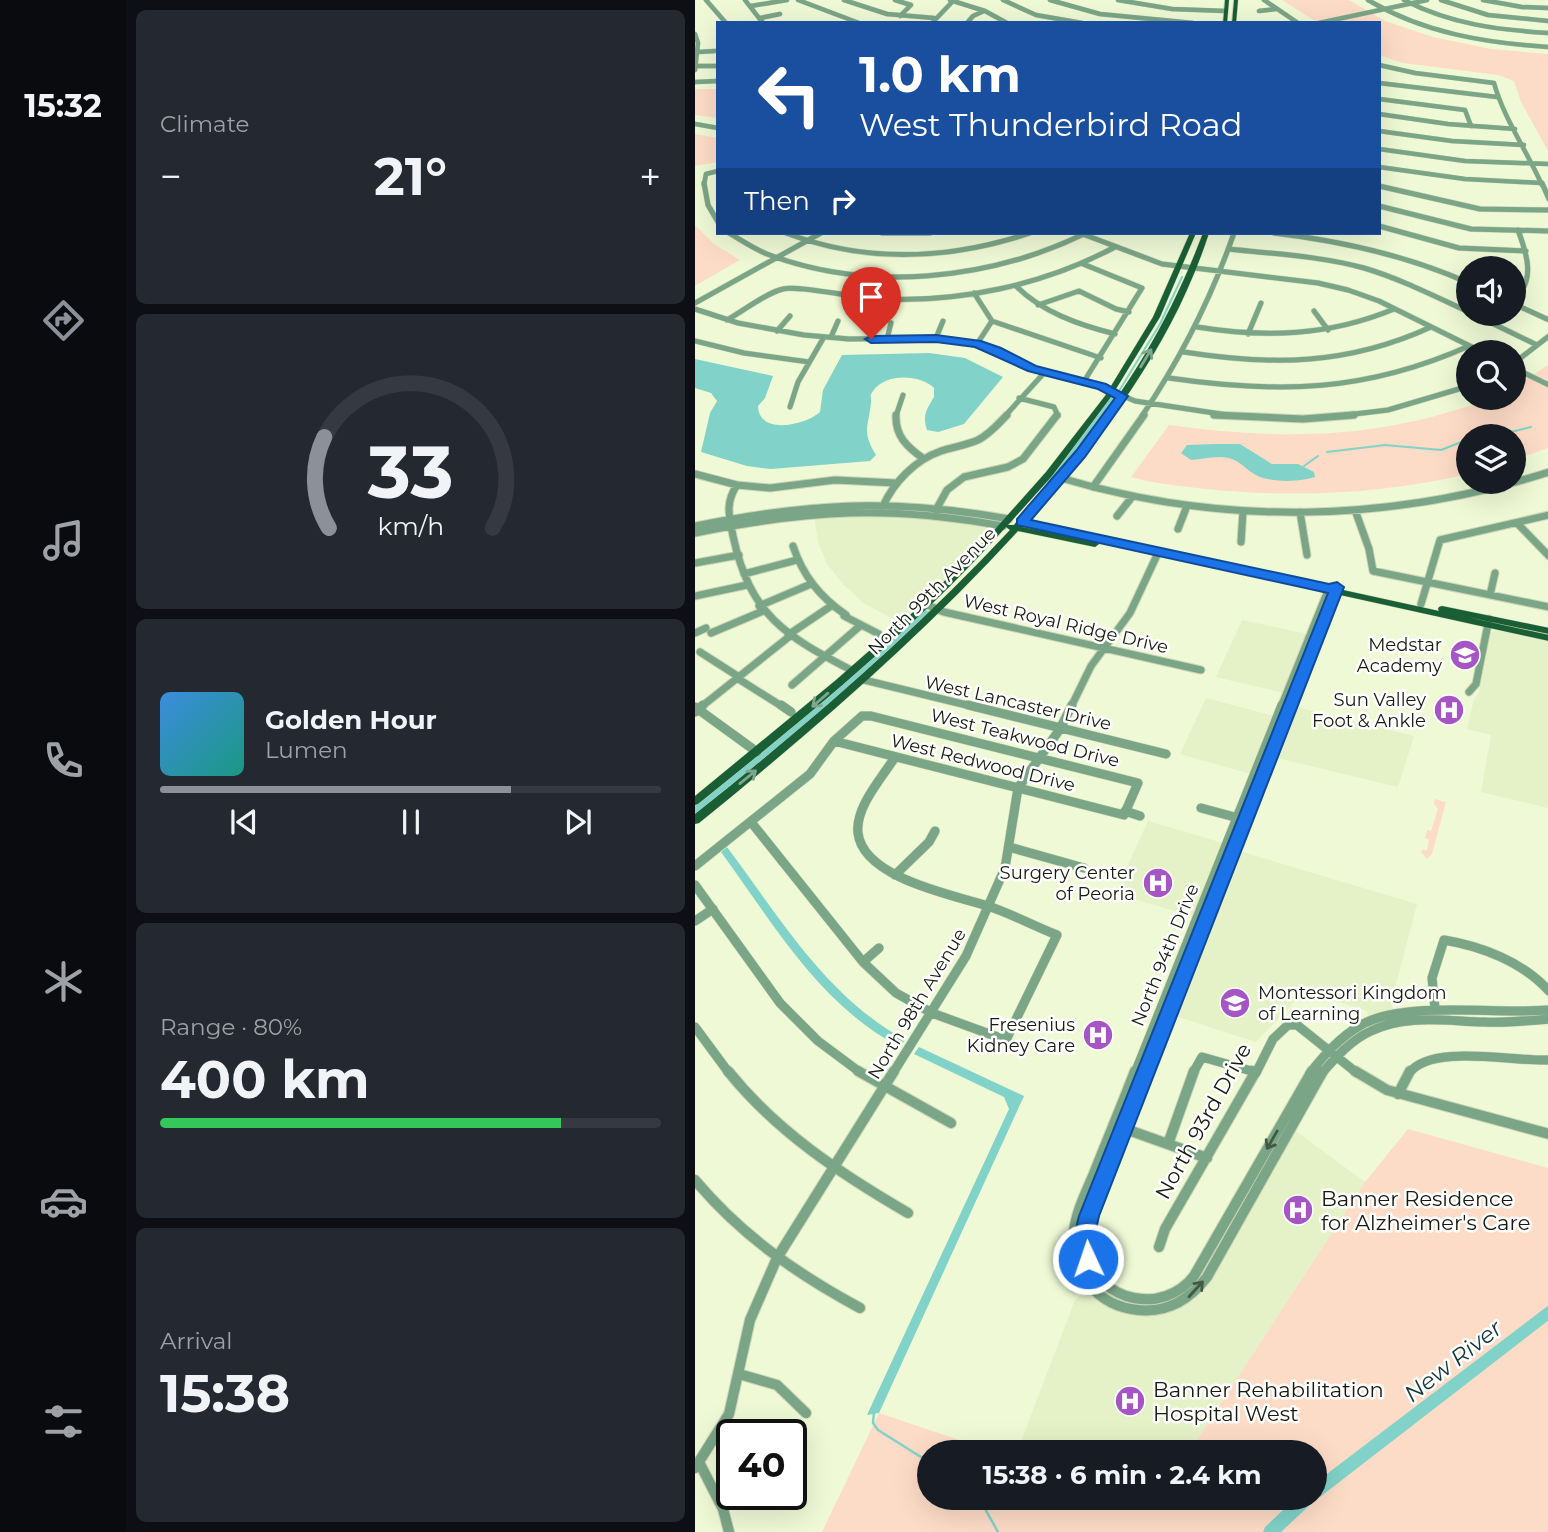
<!DOCTYPE html>
<html lang="en">
<head>
<meta charset="utf-8">
<style>
	body { margin:0; font-family:Montserrat,sans-serif; background:#242831; color:#f1f3f6; height:100vh; display:flex; flex-direction:column; font-size:26px; white-space:nowrap }
	* { box-sizing:border-box; margin:0 }
	p { font-size:23px; color:#9ea1a6 }
	.icon { flex:none; width:38px; height:38px; fill:none; stroke:currentColor; stroke-width:2; stroke-linecap:round; stroke-linejoin:round }
	.map { position:relative; flex:1; overflow:hidden }
	.side { display:flex; flex-direction:column; gap:10px; padding:10px; background:#0d0f14; width:569px }
	.side>* { flex:none }
	.hud { position:absolute; left:21px; top:21px; width:665px; height:214px; border-radius:0px; box-shadow:0 7px 28px #0002; background:#1a4fa0; color:#fff; overflow:hidden }
	.fabs { position:absolute; left:761px; top:256px; display:grid; gap:14px }
	.fabs a { display:grid; place-items:center; width:70px; height:70px; border-radius:50%; background:#171b24; box-shadow:0 7px 28px #0002; font-size:35px }
	.speed { position:absolute; left:21px; top:1419px; display:flex; gap:14px; font-size:35px; font-weight:700; text-align:center }
	.speed>* { display:grid; place-content:center; width:91px; height:91px; border-radius:50%; background:#171b24; box-shadow:0 7px 28px #0002; line-height:1 }
	.speed .limit { border:4px solid #111; border-radius:10px; background:#fff; color:#111 }
	.pin { position:absolute; display:grid; place-items:center; width:60px; height:60px; color:#fff; margin:-72px -30px; border-radius:50% 50% 50% 0; rotate:-45deg; box-shadow:0 0 7px #0007 }
	.pin .icon { rotate:45deg }
	.me { position:absolute; width:77px; margin:-38px; rotate:357deg; stroke-linejoin:round; filter:drop-shadow(0 0 5px #0008) }
	.turn { display:flex; align-items:center; gap:24px; height:147px; padding:0 28px; font-size:32px }
	.turn .icon { width:91px; height:91px; stroke-width:2.5 }
	.turn b { display:block; font-size:49px; line-height:60px }
	.then { display:flex; align-items:center; height:66px; padding:0 28px; background:#0003; gap:14px; font-size:26px }
	.big { font-size:52px; font-weight:700; line-height:1.1 }
	.side .widget { flex:1; display:flex; flex-direction:column; justify-content:center; gap:10px; min-width:0; padding:0 24px; border-radius:10px; background:#242831 }
	.side .dial { align-items:center; gap:0 }
	.dial svg { height:182px; overflow:visible; fill:none; stroke:#363941; stroke-width:7; stroke-linecap:round; text-anchor:middle }
	.dial text { fill:#f1f3f6; stroke:none }
	.song { display:flex; align-items:center; gap:21px }
	.cover { width:84px; height:84px; border-radius:10px; background:linear-gradient(135deg,hsl(210 70% 55%),hsl(170 70% 35%)) }
	.played { height:7px; border-radius:4px; background:linear-gradient(90deg,#8c9099 70%,#363941 70%) }
	.keys { display:flex; justify-content:space-around; direction:ltr }
	.heat { display:flex; justify-content:space-between; align-items:center; font-size:38px; direction:ltr }
	.charge { height:10px; border-radius:5px; background:linear-gradient(90deg,#34c759 80%,#363941 0) }
	.trip { position:absolute; left:222px; top:1440px; width:410px; height:70px; border-radius:35px; background:#171b24; box-shadow:0 7px 28px #0002; font-weight:700; line-height:70px; text-align:center }
	main { display:flex; flex:1; min-height:0 }
	.menu { display:flex; flex-direction:column; width:126px; justify-content:space-around; align-items:center; background:#090b0e; color:#9ea1a6 }
	.menu .icon { width:49px; height:49px }
	.menu .active { color:#8c9099 }
	.menu b { font-size:32px; color:#f1f3f6 }
	.map>svg:first-child { display:block }
	.built { fill:#e5f1c6 }
	.green { fill:#fddcc7 }
	.water { fill:#81d2c8 }
	.lines { fill:none; stroke-linecap:round; stroke-linejoin:round }
	.stream-far1 { stroke:#81d2c8; stroke-width:2 }
	.stream { stroke:#81d2c8; stroke-width:2.5 }
	.river { fill:#81d2c8; fill-rule:evenodd }
	.minor-far4-casing { stroke:#ccd5b6; stroke-width:5 }
	.minor-far3-casing { stroke:#ccd5b6; stroke-width:6 }
	.minor-far2-casing { stroke:#ccd5b6; stroke-width:9 }
	.minor-far1-casing { stroke:#ccd5b6; stroke-width:10 }
	.minor-casing { stroke:#ccd5b6; stroke-width:12 }
	.major-casing { stroke:#ccd5b6; stroke-width:1 }
	.minor-far4 { stroke:#7ba587; stroke-width:4.5 }
	.minor-far3 { stroke:#7ba587; stroke-width:5 }
	.minor-far2 { stroke:#7ba587; stroke-width:7 }
	.minor-far1 { stroke:#7ba587; stroke-width:9 }
	.minor { stroke:#7ba587; stroke-width:10 }
	.major { fill:#195e35; fill-rule:evenodd }
	.oneway { stroke:#80a690 }
	.oneway2 { stroke:#445944 }
	.route { fill:#1a73e8; stroke:#114b97; stroke-width:2 }
	.labels { text-anchor:middle; dominant-baseline:central; stroke-width:5; stroke-linejoin:round; paint-order:stroke }
	.street-label { font-size:18px; fill:#171a0e; stroke:#fff }
	.poi-label { font-size:18px; fill:#171a0e; stroke:#fff; text-anchor:end }
	.near-street-label { font-size:21px; fill:#171a0e; stroke:#fff }
	.near-poi-label { font-size:21px; fill:#171a0e; stroke:#fff; text-anchor:start }
	.near-water-label { font-size:23px; font-style:italic; fill:#113935; stroke:#fff }
</style>
</head>
<body>
<main>
<nav class="menu">
<b>15:32</b>
<svg class="icon active" aria-label="directions" viewBox="0 0 24 24"><path d="M12 3l9 9-9 9-9-9zM9 14v-3h6M13 9l2 2-2 2"/></svg>
<svg class="icon" aria-label="music" viewBox="0 0 24 24"><path d="M9 18V5l10-2v13"/><circle cx="6" cy="18" r="3"/><circle cx="16" cy="16" r="3"/></svg>
<svg class="icon" aria-label="phone" viewBox="0 0 24 24"><path d="M5 4h4l2 5-3 2q2 4 5 5l2-3 5 2v4C11 20 4 13 5 4z"/></svg>
<svg class="icon" aria-label="climate" viewBox="0 0 24 24"><path d="M12 3v18M4 7l16 10M4 17L20 7"/></svg>
<svg class="icon" aria-label="car" viewBox="0 0 24 24"><path d="M5 17H2v-5l4-1 3-4h7l3 4 3 1v5h-3M9 17h6M6 11h13"/><circle cx="7" cy="17" r="2"/><circle cx="17" cy="17" r="2"/></svg>
<svg class="icon" aria-label="filters" viewBox="0 0 24 24"><path d="M4 7h16M4 17h16"/><circle cx="9" cy="7" r="2"/><circle cx="15" cy="17" r="2"/></svg>
</nav>
<section class="side">
<div class="widget"><p>Climate</p>
<div class="heat"><a>−</a><b class="big">21°</b><a>+</a></div>
</div>
<div class="widget dial"><svg viewBox="0 0 100 80">
<path d="M14 69A42 42 0 1 1 86 69"/>
<path d="M14 69A42 42 0 0 1 12 29" stroke="#8c9099"/>
<text x="50" y="56" font-size="32" font-weight="700">33</text>
<text x="50" y="72" font-size="11">km/h</text>
</svg></div>
<div class="widget">
<div class="song"><i class="cover"></i><div><b>Golden Hour</b><p>Lumen</p></div></div>
<div class="played"></div>
<div class="keys"><svg class="icon" aria-label="previous" viewBox="0 0 24 24"><path d="M18 5L8 12l10 7zM5 5v14"/></svg><svg class="icon" aria-label="pause" viewBox="0 0 24 24"><path d="M8 5v14M16 5v14"/></svg><svg class="icon" aria-label="next" viewBox="0 0 24 24"><path d="M6 5l10 7-10 7zM19 5v14"/></svg></div>
</div>
<div class="widget"><p>Range · 80%</p><b class="big">400 km</b><div class="charge"></div></div>
<div class="widget"><p>Arrival</p><b class="big">15:38</b></div>
</section>
<div class="map">
<svg width="854" height="1532" viewBox="0 0 854 1532">
	<rect width="100%" height="100%" fill="#eff9d6"/>
	<path class="built" d="M180 511 300 527 301 529 206 623 168 603 148 584 132 564 123 542 119 514Z
		M547 620 612 634 589 693 521 677Z
		M800 630 853 640V808L786 792 796 735 772 729 779 699 784 692 796 633Z
		M511 698 579 716 556 774 485 754Z
		M598 706 719 736 703 787 578 757Z
		M453 821 528 843 499 917 420 893Z
		M541 850 722 904 696 1004 698 1010 674 1019 672 1011 610 991 561 1042 477 1015Z
		M599 1130 670 1182 494 1452H322L380 1300 392 1289 409 1304 439 1316 469 1313 494 1302 508 1290 522 1269Z"/>
	<path class="green" d="M587 0H654L690 21 738 37 796 49 853 54V151L826 102 819 81 803 75 708 63 684 55V23H623Z
		M0 89H23V118L0 115Z
		M0 134 23 138V162L0 166Z
		M0 225 19 244 45 260 0 286Z
		M853 365V448L819 460V436H774L773 474C687 494 599 498 511 489 486 486 460 484 436 477L474 425C547 435 621 439 694 426 715 422 736 418 757 411 780 405 794 397 819 397V387Z
		M740 799 751 802 737 854 732 859 726 852 727 850H732L734 840 730 838 732 830 736 831 743 809 739 804Z
		M713 1129 853 1168V1532H127L184 1413 300 1452H234V1498H435L459 1506 464 1498H620V1452H494L670 1182Z"/>
	<path class="water" d="M234 353 270 358 308 377 269 424 243 432 232 430C227 415 232 409 239 397V388C225 374 190 373 178 391 173 399 177 393 176 402 174 426 166 431 181 455L175 461 76 469 52 466 6 452 15 413 22 401 16 393 0 388V359L78 376 70 398 63 406C64 436 111 425 125 412L128 390 147 355Z
		M417 395 423 397 391 442 357 484 349 481Z
		M521 444H545L577 464H603L619 472 620 477C606 482 575 483 561 475 551 470 546 461 534 458 521 455 509 459 496 460L486 453 492 445Z
		M230 610 237 612 201 648 0 816V804Z
		M32 847C86 919 130 995 210 1040L205 1047C124 1005 78 923 26 852Z
		M224 1047 329 1096 184 1413 172 1415 314 1109 309 1097 219 1054Z"/>
	<g class="lines">
		<path class="stream-far1" d="M424 391 465 324 487 277
			M779 436 812 433 836 427
			M632 452 690 445 746 450 774 439
			M609 466 623 456"/>
		<path class="stream" d="M179 1412 178 1423 183 1430 234 1462
			M284 1498 303 1532"/>
		<path class="river" d="M854 1305V1320L625 1497 619 1499 617 1503 586 1532H568L570 1527 601 1498H620V1483Z"/>
		<g class="minor-far4-casing">
			<path id="minor-far4" d="M11 0 31 23
				M50 0 68 23
				M103 0 164 23
				M149 0 192 14 239 18
				M200 0 216 5 205 16
				M255 0 290 11 312 23
				M308 0 341 15 387 23
				M355 0 405 14 498 23
				M423 0 477 9 531 11
				M569 0 603 23
				M673 0C729 33 790 43 854 47
				M709 0C755 24 803 30 854 33
				M746 0 793 15 854 21
				M788 0 827 7 854 8
				M56 6 92 0
				M564 11 581 9
				M65 18 85 14
				M237 23 259 0
				M272 23 278 16 289 11
				M624 23 732 0
				M0 34 3 43 0 70
				M3 52 20 51
				M684 65 720 73 799 83C809 119 832 151 847 185
				M1 66H23
				M0 82 23 81
				M684 83 802 97
				M684 99 770 110 776 126
				M684 114 753 124 820 129
				M0 124 23 128
				M684 131 757 141 829 145
				M684 149 770 161 854 164
				M684 167 770 179 846 183
				M9 185 11 174 23 171"/>
		</g>
		<g class="minor-far3-casing">
			<path id="minor-far3" d="M9 183 13 205 23 222
				M847 183 854 199
				M684 186 785 209 854 210
				M684 206 776 229 854 231
				M684 226 764 248 831 251
				M34 233C46 240 59 249 72 254 174 293 295 280 391 233
				M91 233C172 264 253 260 335 233
				M187 233H235
				M385 233 467 264 623 283 653 290 684 301 787 352
				M579 233C647 241 711 255 774 283
				M534 249C579 254 625 256 669 268 706 279 739 296 774 312
				M388 264 447 288 388 383
				M321 286C347 312 384 325 420 334
				M279 293 297 321 282 344
				M819 299C841 281 832 254 823 230
				M0 303 126 233
				M819 304 854 320
				M343 305 384 291 421 309 434 312
				M0 309 43 323 109 335 154 339 240 338 274 343 347 372 405 386 440 401 539 416
				M619 311 633 330
				M776 313 842 345
				M32 320C48 311 71 293 88 289 102 285 163 298 183 299 264 303 349 285 420 247
				M297 321 406 358
				M502 327C571 338 634 336 699 309
				M82 331 95 316
				M553 334 566 303
				M136 337 143 321
				M241 338 248 321
				M192 339 196 323
				M0 341 49 353 114 362
				M489 352C578 366 653 365 736 327
				M819 363 854 336
				M819 368 854 385
				M474 378C584 394 671 392 774 346
				M324 398 359 407 363 416
				M95 407 103 382 129 337
				M201 416 208 395
				M310 416 349 373
				M447 416C486 358 516 299 539 233
				M643 416 693 410 774 386"/>
		</g>
		<g class="minor-far2-casing">
			<path id="minor-far2" d="M201 415C200 436 212 447 229 459
				M519 415 608 419 659 415
				M0 474 42 485 75 488 140 480 201 483
				M366 478C527 526 694 523 854 472
				M42 485C30 503 34 515 38 536 55 615 90 636 158 671
				M398 487 449 415
				M188 506C199 482 220 460 246 451 258 447 272 445 283 440 295 434 303 424 312 415
				M241 510 252 490 269 477 313 467 328 459 362 415
				M660 510 674 549 678 571 854 607
				M605 512 612 555
				M422 516 437 497
				M822 523 854 556
				M0 526C115 503 198 498 314 519
				M483 529 492 506
				M0 533C114 510 193 505 308 526
				M546 542 548 511
				M98 546C108 576 125 597 151 615
				M0 563 44 555
				M49 574 102 560
				M795 595 800 573
				M0 596 52 585
				M230 604 249 612 506 670
				M726 604 745 540 854 515
				M64 606 116 584
				M149 616 184 634
				M0 633 11 628
				M16 633 68 611
				M93 635 136 606
				M5 652 44 677
				M42 678 88 707
				M169 680 280 707
				M97 685 166 625
				M774 692 781 684 794 619
				M6 707 95 636
				M376 707 396 666 435 613 463 553
				M586 707 634 588
				M595 707 642 587"/>
		</g>
		<g class="minor-far1-casing">
			<path id="minor-far1" d="M86 705 96 712
				M273 705 471 754
				M0 707 62 752
				M0 712 8 705
				M167 716H176L443 783 429 815 139 741Z
				M506 808 547 819
				M430 811 445 816
				M56 822 168 962 201 993 237 1013 311 1040 362 935C339 926 317 914 293 906 258 895 168 878 163 833 160 807 187 778 200 757
				M314 847 389 868
				M0 866 115 774 139 741
				M200 875 234 842 240 831
				M0 885 85 1003 123 1041 166 1073
				M0 921 18 909
				M168 962 184 948
				M740 1009 737 978 749 940C786 946 828 962 854 991
				M0 1027 34 1073
				M198 1073 271 956 310 868 323 788 365 729 377 705
				M440 1073 587 705
				M450 1073 595 705
				M498 1073 507 1057 560 1072
				M561 1073 578 1039 593 1025H602L662 1073
				M615 1073C630 1054 645 1037 666 1025 711 1000 801 1015 854 1010
				M627 1073C641 1057 656 1040 676 1031 711 1014 751 1021 789 1022 811 1023 832 1021 854 1019
				M714 1073C737 1043 818 1062 854 1060"/>
		</g>
		<g class="minor-casing">
			<path id="minor" d="M33 1071C82 1132 146 1174 213 1213
				M163 1071 256 1123
				M440 1071C427 1105 413 1138 400 1171 392 1191 381 1211 379 1232 375 1273 403 1306 443 1310 472 1313 495 1299 512 1277L628 1071
				M451 1071 394 1216C392 1229 390 1240 393 1254 404 1303 469 1315 499 1276L617 1071
				M557 1071 560 1072
				M660 1071 692 1090 854 1134
				M703 1094 715 1071
				M425 1127 512 1158
				M473 1144 499 1071
				M0 1180C46 1235 102 1274 165 1308
				M464 1247 470 1229 561 1071
				M44 1374 82 1385 111 1413
				M5 1464 28 1509 34 1532
				M0 1468 34 1414 55 1320 82 1258 199 1071"/>
		</g>
		<g class="major-casing">
			<path id="major" d="M530 0H534L532 23H528Z
				M539 0H543L541 23H537Z
				M495 233H501L465 317 416 397 357 476 313 525H319C324 518 333 510 340 502 356 484 371 467 385 448 439 379 477 315 508 233H514C479 342 408 437 332 521L744 611 743 609 744 607 747 606 854 628V634L772 617 854 635V641L328 525 327 527 400 541 404 544 400 547 323 531C225 638 116 732 4 823L0 824V814C111 726 218 634 315 530L311 527C219 630 111 717 3 804L0 805V796L141 680 215 615 285 546 351 472 410 396 458 317Z"/>
		</g>
		<use href="#minor-far4" class="minor-far4"/>
		<use href="#minor-far3" class="minor-far3"/>
		<use href="#minor-far2" class="minor-far2"/>
		<use href="#minor-far1" class="minor-far1"/>
		<use href="#minor" class="minor"/>
		<use href="#major" class="major"/>
	</g>
	<defs><path id="oneway-shaft" d="M-6 0H5M1.5-3L5.5 0L1.5 3" fill="none" stroke-width="1.6" stroke-linecap="round" stroke-linejoin="round" transform="scale(1.75)"/></defs>
	<g class="oneway">
		<use href="#oneway-shaft" transform="translate(451 358) rotate(-59)"/>
		<use href="#oneway-shaft" transform="translate(125 700) rotate(139)"/>
		<use href="#oneway-shaft" transform="translate(53 777) rotate(-39)"/>
	</g>
	<g class="oneway2">
		<use href="#oneway-shaft" transform="translate(577 1140) rotate(120)"/>
		<use href="#oneway-shaft" transform="translate(501 1289) rotate(-48)"/>
	</g>
	<path class="route" d="M241 335 286 341 306 348 341 366 411 384 433 396 390 457 336 520 611 579 634 584 642 582 649 587 404 1216 400 1234 404 1259 401 1267 393 1270 386 1267C379 1250 379 1233 384 1216L633 593 322 525V519L381 451 420 398 403 389 333 371 280 347 241 342 176 343 170 339 176 336Z"/>
	<defs>
		<g id="university-disc" transform="scale(1.575)"><circle r="9.5" fill="#a655c5" stroke="#fff"/><path d="M0-5L7-2L0 1L-7-2ZM-4 1L0 2.5L4 1V4Q0 6-4 4Z" fill="#fff"/></g>
		<g id="hospital-disc" transform="scale(1.575)"><circle r="9.5" fill="#a655c5" stroke="#fff"/><path d="M-5-5h3v3.5h4V-5h3V5h-3V1.5h-4V5h-3Z" fill="#fff"/></g>
		<g id="school-disc" transform="scale(1.575)"><circle r="9.5" fill="#a655c5" stroke="#fff"/><path d="M0-5L7-2L0 1L-7-2ZM-4 1L0 2.5L4 1V4Q0 6-4 4Z" fill="#fff"/></g>
	</defs>
	<g fill-rule="evenodd">
		<use href="#university-disc" x="770" y="655"/>
		<use href="#hospital-disc" x="754" y="710"/>
		<use href="#hospital-disc" x="463" y="883"/>
		<use href="#school-disc" x="540" y="1003"/>
		<use href="#hospital-disc" x="403" y="1035"/>
		<use href="#hospital-disc" x="603" y="1210"/>
		<use href="#hospital-disc" x="435" y="1401"/>
	</g>
	<g class="labels">
		<g class="street-label">
			<text transform="translate(237 591) rotate(-45)">North 99th Avenue</text>
			<text transform="translate(371 624) rotate(13)">West Royal Ridge Drive</text>
			<text transform="translate(323 703) rotate(13)">West Lancaster Drive</text>
			<text transform="translate(330 738) rotate(14)">West Teakwood Drive</text>
			<text transform="translate(288 763) rotate(14)">West Redwood Drive</text>
			<text transform="translate(470 955) rotate(-68)">North 94th Drive</text>
			<text transform="translate(222 1004) rotate(-59)">North 98th Avenue</text>
		</g>
		<g class="poi-label">
			<text x="747" y="645">Medstar<tspan x="747" dy="21">Academy</tspan></text>
			<text x="731" y="700">Sun Valley<tspan x="731" dy="21">Foot &amp; Ankle</tspan></text>
			<text x="440" y="873">Surgery Center<tspan x="440" dy="21">of Peoria</tspan></text>
			<text x="563" y="993" text-anchor="start">Montessori Kingdom<tspan x="563" dy="21">of Learning</tspan></text>
			<text x="380" y="1025">Fresenius<tspan x="380" dy="21">Kidney Care</tspan></text>
		</g>
		<g class="near-street-label">
			<text transform="translate(508 1121) rotate(-61)">North 93rd Drive</text>
		</g>
		<g class="near-poi-label">
			<text x="626" y="1198">Banner Residence<tspan x="626" dy="24">for Alzheimer's Care</tspan></text>
			<text x="458" y="1389">Banner Rehabilitation<tspan x="458" dy="24">Hospital West</tspan></text>
		</g>
		<g class="near-water-label">
			<text transform="translate(758 1361) rotate(-38)">New River</text>
		</g>
	</g>
</svg>
<div class="fabs">
<a><svg class="icon" aria-label="sound" viewBox="0 0 24 24"><path d="M4 9h4l5-4v14l-5-4H4zM17 9q2 3 0 6"/></svg></a>
<a><svg class="icon" aria-label="search" viewBox="0 0 24 24"><circle cx="10" cy="10" r="6"/><path d="M15 15l6 6"/></svg></a>
<a><svg class="icon" aria-label="layers" viewBox="0 0 24 24"><path d="M12 4l9 5-9 5-9-5zM3 14l9 5 9-5"/></svg></a>
</div>
<div class="speed"><div class="limit">40</div></div>
<div class="pin" style="left:176px;top:339px;background:#d93025"><svg class="icon" aria-label="arrive" viewBox="0 0 24 24"><path d="M6 21V4h12l-3 4 3 4H6"/></svg></div>
<svg class="me" style="left:393px;top:1259px" viewBox="-20 -20 40 40"><circle r="17" fill="#1a73e8" stroke="#fff" stroke-width="3"/><path d="M0-11L8 9 0 5-8 9z" fill="#fff"/></svg>
<div class="trip">15:38 · 6 min · 2.4 km</div>
<div class="hud">
<div class="turn"><svg class="icon" aria-label="left" viewBox="0 0 24 24"><path d="M17 20v-9H6M10 6l-5 5 5 5"/></svg><div><b>1.0 km</b>West Thunderbird Road</div></div>
<div class="then">Then<svg class="icon" aria-label="right" viewBox="0 0 24 24"><path d="M7 20v-9h11M14 6l5 5-5 5"/></svg></div>
</div>
</div>
</main>
</body>
</html>
